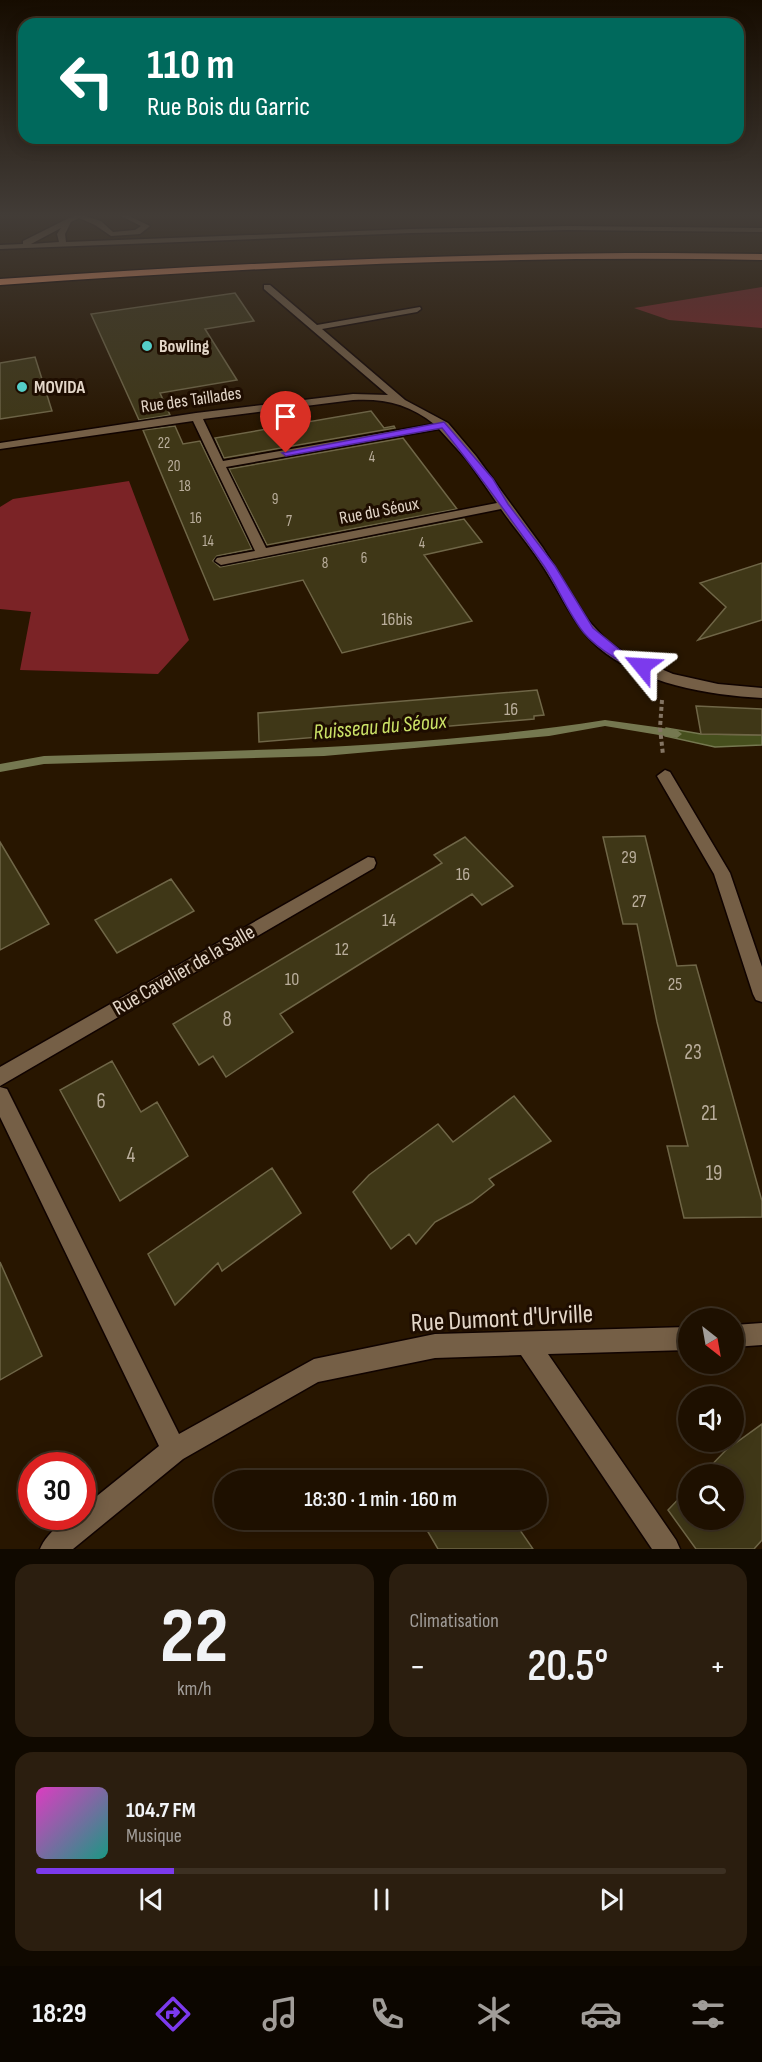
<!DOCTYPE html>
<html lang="fr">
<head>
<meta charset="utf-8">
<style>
	body { margin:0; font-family:"Sofia Sans Condensed",sans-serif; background:#2b1e0f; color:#f1f3f6; height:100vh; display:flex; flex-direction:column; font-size:22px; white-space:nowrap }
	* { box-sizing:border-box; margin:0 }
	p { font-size:20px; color:#a19d99 }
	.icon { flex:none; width:33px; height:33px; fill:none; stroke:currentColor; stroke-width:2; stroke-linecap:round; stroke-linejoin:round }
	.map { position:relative; height:1549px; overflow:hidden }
	.panel { display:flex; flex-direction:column; gap:15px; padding:15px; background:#100900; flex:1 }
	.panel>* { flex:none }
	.banner { position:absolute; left:18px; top:18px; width:726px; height:126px; border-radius:18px; box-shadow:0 3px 15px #0003,0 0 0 2px #3c3022; background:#00695c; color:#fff; overflow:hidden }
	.needle { width:39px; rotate:149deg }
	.controls { position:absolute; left:678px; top:1308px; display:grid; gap:12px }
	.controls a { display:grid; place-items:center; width:66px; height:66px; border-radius:50%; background:#1e1000; box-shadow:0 3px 15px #0003,0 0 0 2px #3c3022; font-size:30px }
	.speed { position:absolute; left:18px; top:1452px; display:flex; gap:12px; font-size:30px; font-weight:700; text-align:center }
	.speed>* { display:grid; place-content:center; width:78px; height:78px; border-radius:50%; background:#1e1000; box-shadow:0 3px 15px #0003,0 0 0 2px #3c3022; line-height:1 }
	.speed .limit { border:9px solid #d22; background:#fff; color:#111 }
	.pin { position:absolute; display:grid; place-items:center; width:51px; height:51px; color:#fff; margin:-62px -26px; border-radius:50% 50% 50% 0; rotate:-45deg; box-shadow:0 0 6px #0007 }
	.pin .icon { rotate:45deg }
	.me { position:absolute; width:66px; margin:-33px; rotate:297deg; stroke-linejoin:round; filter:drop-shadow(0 0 4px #0008) }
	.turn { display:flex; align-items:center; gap:21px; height:126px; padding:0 30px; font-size:27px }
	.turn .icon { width:78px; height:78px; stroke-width:2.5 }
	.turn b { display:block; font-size:42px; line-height:51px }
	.big { font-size:45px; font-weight:600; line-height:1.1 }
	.panel .card { flex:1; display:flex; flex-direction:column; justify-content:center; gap:9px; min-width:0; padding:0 21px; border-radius:18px; background:#2b1e0f }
	.panel .dial { align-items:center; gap:0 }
	.dial b { font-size:78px; line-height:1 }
	.song { display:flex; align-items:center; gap:18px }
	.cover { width:72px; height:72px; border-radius:9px; background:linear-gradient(135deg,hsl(310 70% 55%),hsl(170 70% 35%)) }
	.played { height:6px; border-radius:3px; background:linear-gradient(90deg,#7c3aed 20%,#3c3022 20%) }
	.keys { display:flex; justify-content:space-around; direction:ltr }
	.heat { display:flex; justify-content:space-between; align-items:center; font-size:33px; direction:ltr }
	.panel .tiles { flex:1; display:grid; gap:15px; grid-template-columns:1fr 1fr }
	.card:last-child { grid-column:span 2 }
	.trip { position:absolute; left:214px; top:1470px; width:333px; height:60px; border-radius:30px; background:#1e1000; box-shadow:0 3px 15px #0003,0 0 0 2px #3c3022; font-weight:600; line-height:60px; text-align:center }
	.tabs { display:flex; height:96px; justify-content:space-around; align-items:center; background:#0c0600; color:#a19d99 }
	.tabs .icon { width:42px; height:42px }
	.tabs .on { color:#7c3aed }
	.tabs b { font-size:27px; color:#f1f3f6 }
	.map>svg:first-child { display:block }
	.forest { fill:#7b2326 }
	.water { fill:#464f1d; stroke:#757850; stroke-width:1.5 }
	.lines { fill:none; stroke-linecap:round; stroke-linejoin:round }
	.stream { fill:#757850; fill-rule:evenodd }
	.building { fill:#3f3717; stroke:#6f6647; stroke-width:1.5 }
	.minor-casing { stroke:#100300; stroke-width:3 }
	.highway-casing { stroke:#100300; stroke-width:3 }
	.path { stroke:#847563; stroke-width:4; stroke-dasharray:4 3; stroke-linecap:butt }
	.minor { fill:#755f46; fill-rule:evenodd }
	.highway { fill:#fc9d6d; fill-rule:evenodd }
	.route { fill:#7c3aed; stroke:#51269a; stroke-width:1.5 }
	.poi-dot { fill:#54cdc7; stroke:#1e0d00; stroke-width:2 }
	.labels { text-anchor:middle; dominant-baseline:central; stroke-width:6; stroke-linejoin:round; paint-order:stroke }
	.far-number-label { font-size:15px; fill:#baae9c }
	.far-poi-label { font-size:18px; font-weight:bold; fill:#e3d6c8; stroke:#1e0d00; text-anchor:start }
	.far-street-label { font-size:18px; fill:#e3d6c8; stroke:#1e0d00 }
	.number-label { font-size:18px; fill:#baae9c }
	.street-label { font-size:21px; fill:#e3d6c8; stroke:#1e0d00 }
	.near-number-label { font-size:21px; fill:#baae9c }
	.water-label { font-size:22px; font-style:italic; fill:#cce367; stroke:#1e0d00 }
	.near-street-label { font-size:26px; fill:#e3d6c8; stroke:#1e0d00 }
</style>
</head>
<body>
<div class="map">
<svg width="762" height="1549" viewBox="0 0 762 1549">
	<rect width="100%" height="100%" fill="#281600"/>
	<path class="forest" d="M762 287V328L669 320 634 308Z
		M129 481 189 640 158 674 20 670 31 612 0 609V507L13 499Z"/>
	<path class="water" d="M666 728 701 734 762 735V745L715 747 665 736Z"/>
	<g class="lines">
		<path class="stream" d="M605 720 677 730 682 734 677 738 605 726 549 736 324 756 44 764 0 772V764L44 756C231 751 420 749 605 720Z"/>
	</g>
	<path class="building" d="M235 293 254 321 205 329 237 380 160 393 170 415 139 420 91 314Z
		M35 357 52 411 0 419V363Z
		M371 411 384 428 394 426 395 428 224 458 215 438Z
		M175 426 183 444 200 441 252 549 217 556 213 561 220 567 464 519 482 542 424 555 472 621 342 653 303 580 214 600 143 430Z
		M403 438 457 509 267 545 229 469Z
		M762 563V620L698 640 726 607 700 583Z
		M537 690 544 715 534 716V719L259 742 258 713Z
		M696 706 762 709V735L701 734Z
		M645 836 677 966 696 965 762 1201V1217L684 1218 667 1146H688L657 1022 637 924H623L603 837Z
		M465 837 513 886 482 905 472 894 280 1014 293 1032 226 1077 213 1056 199 1065 173 1024 442 863 434 855Z
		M0 842 49 924 0 950Z
		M171 879 194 911 117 953 95 920Z
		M112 1061 141 1112 157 1102 188 1156 120 1201 60 1090Z
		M514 1096 551 1141 489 1179 494 1185 472 1202 435 1222 416 1244 409 1234 391 1249 353 1192 369 1175 438 1124 453 1142Z
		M272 1168 301 1213 222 1271 218 1263 175 1305 148 1254Z
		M0 1262 42 1356 0 1380Z
		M762 1424V1540L754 1549H696L668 1510 688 1489V1520H734V1474H703L726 1450Z
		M429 1520H513L533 1549H438L424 1525Z"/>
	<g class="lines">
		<g class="minor-casing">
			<path id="minor" d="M77 214H85L84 216 101 221 113 232 135 230 141 226 117 214H125L150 226 140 234 111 236 95 225 79 218 71 222 65 234 66 242 411 229 568 226 762 228V232L568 230 411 233 0 249V245L23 244V241ZM61 228 57 234 59 242 31 244Z
				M264 285H270L317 325 420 307 421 309 417 312 322 329 405 400 448 423 476 456 543 548 587 619 607 641 626 654 673 674 718 684 762 688V698C708 695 641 684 598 647 574 626 561 594 544 568 531 547 515 529 501 509L221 565 215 561 217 558 255 551 193 421 0 449V443L196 413 353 394 388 395 264 289ZM353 400C383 398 410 404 434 424L223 461 203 419ZM439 429 468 461 497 503 266 548 226 467Z
				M665 770 670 772 730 873 762 967V1002L756 1000 753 994 714 874 657 776Z
				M368 857 374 858 376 863 374 868 0 1086V1067Z
				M0 1087 7 1089 179 1434 314 1359 435 1334 688 1327V1350L548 1354 676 1540 680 1549H652L521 1355 435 1358 318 1382 183 1459 73 1549H40C46 1534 66 1516 82 1516V1508L159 1446 0 1117Z
				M762 1323V1345L734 1347V1325Z"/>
		</g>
		<g class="highway-casing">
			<path id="highway" d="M666 253 762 254V260C507 255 254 267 0 285V279C222 264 444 253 666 253Z"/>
		</g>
		<path class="path" d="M662 700 660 728 663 755"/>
		<use href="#minor" class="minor"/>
		<use href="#highway" class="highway"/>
	</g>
	<linearGradient id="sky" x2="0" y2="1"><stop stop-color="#160c00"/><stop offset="0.5" stop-color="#423c37"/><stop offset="1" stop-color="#423c37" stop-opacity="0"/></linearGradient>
	<rect width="762" height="431" fill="url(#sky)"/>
	<path class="route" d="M444 422 493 479 508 504 555 566 593 628 625 654 647 663V669C631 673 594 645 584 633 568 613 558 587 544 566 511 519 478 473 442 428L286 456 282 453Z"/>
	<g class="poi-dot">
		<circle cx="147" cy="346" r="6"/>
		<circle cx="22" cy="387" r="6"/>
	</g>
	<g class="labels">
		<g class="far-number-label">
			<text x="164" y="443">22</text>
			<text x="372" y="457">4</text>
			<text x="174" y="466">20</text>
			<text x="185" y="486">18</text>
			<text x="275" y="499">9</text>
			<text x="196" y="518">16</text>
			<text x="289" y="521">7</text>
			<text x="208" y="541">14</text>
			<text x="422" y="543">4</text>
			<text x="364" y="558">6</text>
			<text x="325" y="563">8</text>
		</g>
		<g class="far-poi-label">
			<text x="159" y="346">Bowling</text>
			<text x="34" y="387">MOVIDA</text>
		</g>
		<g class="far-street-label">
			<text transform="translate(191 400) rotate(-8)">Rue des Taillades</text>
			<text transform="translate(379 511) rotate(-11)">Rue du Séoux</text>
		</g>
		<g class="number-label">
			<text x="397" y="619">16bis</text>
			<text x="511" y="709">16</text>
			<text x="629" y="857">29</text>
			<text x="463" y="874">16</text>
			<text x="639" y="901">27</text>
			<text x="389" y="920">14</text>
			<text x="342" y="949">12</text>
			<text x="292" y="979">10</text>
			<text x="675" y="984">25</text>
		</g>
		<g class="street-label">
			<text transform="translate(184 970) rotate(-30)">Rue Cavelier de la Salle</text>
		</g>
		<g class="near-number-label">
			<text x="227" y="1019">8</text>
			<text x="693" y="1052">23</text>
			<text x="101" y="1101">6</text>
			<text x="709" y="1113">21</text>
			<text x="131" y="1155">4</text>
			<text x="714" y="1173">19</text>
		</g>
		<g class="water-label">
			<text transform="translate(380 727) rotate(-5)">Ruisseau du Séoux</text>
		</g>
		<g class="near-street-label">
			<text transform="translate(502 1319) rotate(-3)">Rue Dumont d'Urville</text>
		</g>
	</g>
</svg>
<div class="controls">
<a><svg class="needle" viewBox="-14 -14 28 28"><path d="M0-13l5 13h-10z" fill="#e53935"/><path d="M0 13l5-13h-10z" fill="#a19d99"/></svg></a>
<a><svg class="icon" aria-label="sound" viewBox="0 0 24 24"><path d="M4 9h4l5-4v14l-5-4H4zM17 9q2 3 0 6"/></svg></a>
<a><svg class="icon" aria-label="search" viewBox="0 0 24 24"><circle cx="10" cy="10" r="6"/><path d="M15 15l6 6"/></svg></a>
</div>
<div class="speed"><div class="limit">30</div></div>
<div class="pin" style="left:286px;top:453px;background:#d93025"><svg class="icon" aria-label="arrive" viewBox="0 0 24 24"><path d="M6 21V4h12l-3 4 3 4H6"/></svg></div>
<svg class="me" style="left:642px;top:666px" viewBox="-20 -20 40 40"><path d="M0-17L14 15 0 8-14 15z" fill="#7c3aed" stroke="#fff" stroke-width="4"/></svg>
<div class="trip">18:30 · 1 min · 160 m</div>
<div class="banner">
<div class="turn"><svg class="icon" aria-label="left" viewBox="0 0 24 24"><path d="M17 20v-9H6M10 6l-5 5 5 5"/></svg><div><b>110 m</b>Rue Bois du Garric</div></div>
</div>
</div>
<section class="panel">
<div class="tiles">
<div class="card dial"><b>22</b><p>km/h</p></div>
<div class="card"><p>Climatisation</p>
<div class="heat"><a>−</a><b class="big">20.5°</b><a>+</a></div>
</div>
<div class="card">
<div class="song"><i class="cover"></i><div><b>104.7 FM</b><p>Musique</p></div></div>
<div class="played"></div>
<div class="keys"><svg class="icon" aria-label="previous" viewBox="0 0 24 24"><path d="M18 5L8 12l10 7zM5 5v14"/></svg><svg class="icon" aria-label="pause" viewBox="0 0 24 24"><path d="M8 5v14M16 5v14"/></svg><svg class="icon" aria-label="next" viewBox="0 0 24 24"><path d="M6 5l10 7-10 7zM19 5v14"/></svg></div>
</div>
</div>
</section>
<nav class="tabs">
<b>18:29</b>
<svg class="icon on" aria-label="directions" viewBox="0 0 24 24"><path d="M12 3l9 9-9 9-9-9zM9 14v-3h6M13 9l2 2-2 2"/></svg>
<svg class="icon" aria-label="music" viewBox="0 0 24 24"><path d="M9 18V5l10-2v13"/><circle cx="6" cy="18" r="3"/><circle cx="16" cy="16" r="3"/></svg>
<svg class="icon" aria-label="phone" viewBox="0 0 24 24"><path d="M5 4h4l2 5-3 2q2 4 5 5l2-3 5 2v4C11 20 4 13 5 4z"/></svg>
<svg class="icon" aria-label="climate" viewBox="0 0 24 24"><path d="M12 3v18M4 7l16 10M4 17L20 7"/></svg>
<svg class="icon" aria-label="car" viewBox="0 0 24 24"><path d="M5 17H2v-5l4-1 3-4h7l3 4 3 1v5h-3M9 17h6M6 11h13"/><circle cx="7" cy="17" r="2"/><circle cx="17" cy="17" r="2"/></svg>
<svg class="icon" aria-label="filters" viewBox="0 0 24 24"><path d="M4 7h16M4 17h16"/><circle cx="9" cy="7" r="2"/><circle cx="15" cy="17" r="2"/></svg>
</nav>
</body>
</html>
